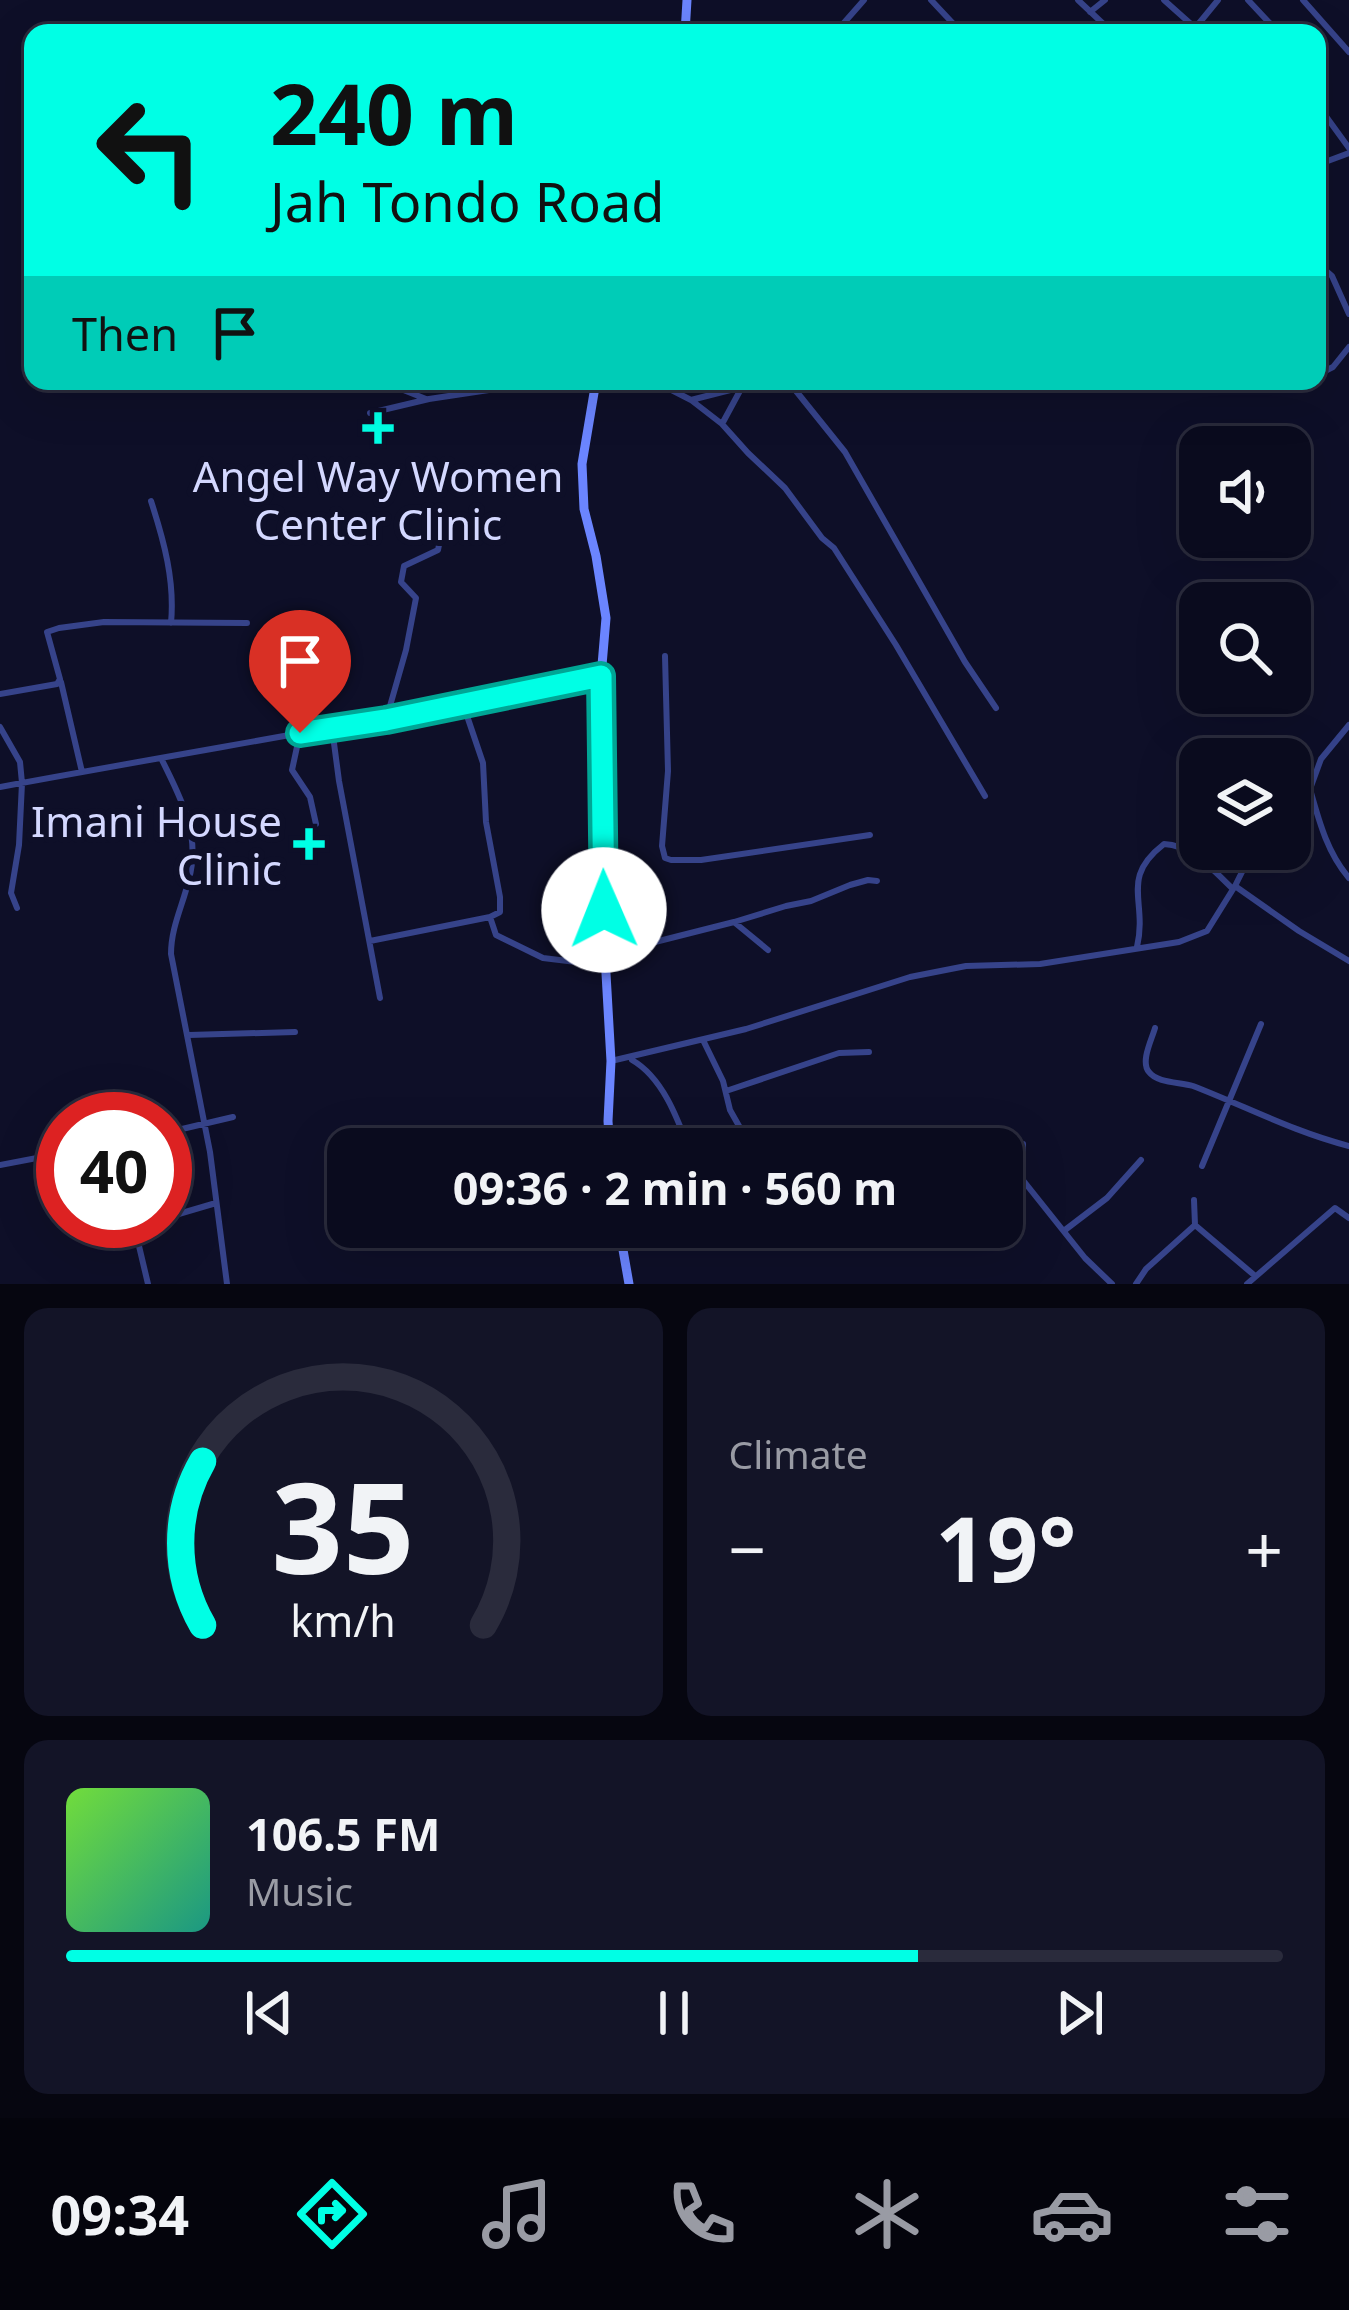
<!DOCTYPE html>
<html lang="en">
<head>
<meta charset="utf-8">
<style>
	body { margin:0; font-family:"Noto Sans",sans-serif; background:#131427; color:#f1f3f6; height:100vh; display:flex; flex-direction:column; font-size:45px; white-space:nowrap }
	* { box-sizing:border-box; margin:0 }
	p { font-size:39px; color:#999ba4 }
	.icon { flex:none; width:66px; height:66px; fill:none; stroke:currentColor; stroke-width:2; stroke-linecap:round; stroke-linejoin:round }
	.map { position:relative; height:1284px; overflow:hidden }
	.panel { display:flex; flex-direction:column; gap:24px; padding:24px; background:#060610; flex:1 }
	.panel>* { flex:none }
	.top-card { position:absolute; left:24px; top:24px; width:1302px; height:366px; border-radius:24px; box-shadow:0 12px 48px #0002,0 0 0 3px #2a2b3c; background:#00ffe5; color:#111; overflow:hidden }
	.controls { position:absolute; left:1179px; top:426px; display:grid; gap:24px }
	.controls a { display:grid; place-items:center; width:132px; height:132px; border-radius:24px; background:#0a0b1e; box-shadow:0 12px 48px #0002,0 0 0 3px #2a2b3c; font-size:60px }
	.speed { position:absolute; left:36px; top:1092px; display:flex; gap:24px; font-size:60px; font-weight:700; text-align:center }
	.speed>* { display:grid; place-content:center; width:156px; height:156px; border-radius:50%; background:#0a0b1e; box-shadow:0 12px 48px #0002,0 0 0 3px #2a2b3c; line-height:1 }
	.speed .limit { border:18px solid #d22; background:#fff; color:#111 }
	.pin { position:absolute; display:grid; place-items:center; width:102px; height:102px; color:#fff; margin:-123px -51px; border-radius:50% 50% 50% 0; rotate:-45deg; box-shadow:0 0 12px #0007 }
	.pin .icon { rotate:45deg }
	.me { position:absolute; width:132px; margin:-66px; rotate:359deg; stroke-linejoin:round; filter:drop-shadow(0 0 9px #0008) }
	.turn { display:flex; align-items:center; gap:42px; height:252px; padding:0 48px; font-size:54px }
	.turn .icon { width:156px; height:156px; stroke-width:2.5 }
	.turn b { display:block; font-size:84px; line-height:102px }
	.then { display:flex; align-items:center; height:114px; padding:0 48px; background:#0003; gap:24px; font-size:45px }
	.big { font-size:90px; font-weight:700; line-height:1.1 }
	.panel .tile { flex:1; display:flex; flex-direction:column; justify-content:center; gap:18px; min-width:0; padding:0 42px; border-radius:24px; background:#131427 }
	.panel .dial { align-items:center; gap:0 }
	.dial svg { height:312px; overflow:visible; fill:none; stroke:#2a2b3c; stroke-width:7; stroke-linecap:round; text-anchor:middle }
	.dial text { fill:#f1f3f6; stroke:none }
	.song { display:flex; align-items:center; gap:36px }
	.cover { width:144px; height:144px; border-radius:18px; background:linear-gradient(135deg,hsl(100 70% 55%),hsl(170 70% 35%)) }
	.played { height:12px; border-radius:6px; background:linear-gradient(90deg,#00ffe5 70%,#2a2b3c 70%) }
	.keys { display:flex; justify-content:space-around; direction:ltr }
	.heat { display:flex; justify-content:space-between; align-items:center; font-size:66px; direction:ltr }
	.panel .tiles { flex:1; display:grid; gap:24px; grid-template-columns:1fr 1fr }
	.tile:last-child { grid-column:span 2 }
	.trip { position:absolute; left:327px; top:1128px; width:696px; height:120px; border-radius:24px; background:#0a0b1e; box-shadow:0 12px 48px #0002,0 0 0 3px #2a2b3c; font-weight:700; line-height:120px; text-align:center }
	.dock { display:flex; height:192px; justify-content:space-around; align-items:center; background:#04040c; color:#999ba4 }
	.dock .icon { width:84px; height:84px }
	.dock .current { color:#00ffe5 }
	.dock b { font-size:54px; color:#f1f3f6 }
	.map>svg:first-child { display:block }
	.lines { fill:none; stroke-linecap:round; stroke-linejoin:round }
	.street { stroke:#36438a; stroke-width:6 }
	.secondary { stroke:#6b85ff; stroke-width:9 }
	.route-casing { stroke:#00a695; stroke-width:30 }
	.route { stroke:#00ffe5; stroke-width:21 }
	.poi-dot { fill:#00ffe5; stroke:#0e0f28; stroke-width:4.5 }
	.labels { text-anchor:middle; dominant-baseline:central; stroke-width:12; stroke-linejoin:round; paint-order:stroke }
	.poi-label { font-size:42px; fill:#d4d8ff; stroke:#0e0f28 }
</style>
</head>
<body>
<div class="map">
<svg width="1349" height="1284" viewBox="0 0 1349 1284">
	<rect width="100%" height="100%" fill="#0e0f28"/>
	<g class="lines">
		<path class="street" d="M931 0 962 33
			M1078 0 1113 33
			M1164 0 1201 33
			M1248 0 1279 33
			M1303 0 1349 52
			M1090 12 1105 0
			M835 33 864 0
			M1191 33 1218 0
			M1317 104 1349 148
			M1317 165 1349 153
			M1317 263 1332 276 1349 314
			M1317 375 1333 367 1349 347
			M393 381 401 389 426 399
			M654 381 691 400 742 387
			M788 381 845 452 965 662 996 708
			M691 400 722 424 748 453 785 488 822 538 834 548 896 645 985 796
			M370 413 429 399 502 388 567 384 594 388 609 381
			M722 424 742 387 749 381
			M151 501C164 541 175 581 171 623
			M665 656 668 771 662 846 665 858 671 860H701L870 835
			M61 682 82 772
			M0 694 57 684 60 679 47 632 59 628 104 622 247 623
			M463 704 483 763 486 822 500 897V912L490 917 496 935 543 958 576 962 734 922 768 950
			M386 720 406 650 416 598 401 582 404 566 438 550 440 540
			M0 727 20 762 22 783 19 845 11 893 17 908
			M332 728 339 781 380 998
			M300 733 292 770 310 797 316 824
			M162 760C181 799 201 834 189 879 183 905 171 927 171 954L210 1152 227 1284
			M0 787C200 750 401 717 601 677
			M1310 789C1319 821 1327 852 1349 878
			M1290 806 1310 789 1321 759 1349 725
			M1259 849 1246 864 1235 886 1299 931 1349 961
			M734 922 786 906 811 901 850 885 868 880 877 881
			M370 941 490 917
			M1137 947C1148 900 1119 879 1164 844 1192 845 1214 871 1233 889
			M1155 1028C1152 1039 1140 1062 1149 1072 1157 1083 1180 1082 1193 1086 1245 1106 1294 1132 1349 1146
			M189 1035 295 1032
			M703 1040 723 1081 730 1110 752 1149
			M632 1060C662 1077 677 1117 689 1149
			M611 1061 746 1029 910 977 966 966 1040 964 1179 942 1207 931 1235 886
			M726 1091 839 1053 869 1052
			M165 1133 233 1117
			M1023 1144 1022 1179 1085 1258 1112 1284
			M0 1165 63 1153
			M1202 1166 1261 1024
			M165 1218 216 1203
			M141 1221 134 1225 148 1284
			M1195 1225 1254 1275
			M1065 1230 1107 1198 1141 1160
			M1136 1284 1146 1269 1195 1225 1194 1200
			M1247 1284 1335 1208 1349 1218"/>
		<path class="secondary" d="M685 33 687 0
			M596 381 582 464 584 509 596 556 606 618 601 677 605 956 611 1061 608 1121 610 1149
			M619 1227 629 1284"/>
	</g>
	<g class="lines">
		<g class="route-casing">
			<path id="route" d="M300 733 386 720 601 676 604 910"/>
		</g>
		<use href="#route" class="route"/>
	</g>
	<g class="poi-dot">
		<path d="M372 410h12v12h12v12h-12v12h-12v-12h-12v-12h12z"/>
		<path d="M303 826h12v12h12v12h-12v12h-12v-12h-12v-12h12z"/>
	</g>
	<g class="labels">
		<g class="poi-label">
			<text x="378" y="475">Angel Way Women<tspan x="378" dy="48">Center Clinic</tspan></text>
			<text x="282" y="820" text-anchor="end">Imani House<tspan x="282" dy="48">Clinic</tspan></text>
		</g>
	</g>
</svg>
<div class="controls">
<a><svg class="icon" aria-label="sound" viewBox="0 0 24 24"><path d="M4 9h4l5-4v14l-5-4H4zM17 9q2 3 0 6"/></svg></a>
<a><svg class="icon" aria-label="search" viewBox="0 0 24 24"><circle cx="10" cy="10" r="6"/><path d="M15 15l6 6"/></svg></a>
<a><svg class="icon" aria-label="layers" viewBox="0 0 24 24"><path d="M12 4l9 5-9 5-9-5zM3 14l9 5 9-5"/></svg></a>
</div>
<div class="speed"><div class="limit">40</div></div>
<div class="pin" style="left:300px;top:733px;background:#d93025"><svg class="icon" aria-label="arrive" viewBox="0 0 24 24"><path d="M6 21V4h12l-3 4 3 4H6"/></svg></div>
<svg class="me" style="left:604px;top:910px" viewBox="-20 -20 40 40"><circle r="19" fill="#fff"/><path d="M0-13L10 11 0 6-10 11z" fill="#00ffe5"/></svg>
<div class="trip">09:36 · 2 min · 560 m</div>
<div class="top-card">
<div class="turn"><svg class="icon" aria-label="left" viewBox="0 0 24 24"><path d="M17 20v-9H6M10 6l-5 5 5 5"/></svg><div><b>240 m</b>Jah Tondo Road</div></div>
<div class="then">Then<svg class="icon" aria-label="arrive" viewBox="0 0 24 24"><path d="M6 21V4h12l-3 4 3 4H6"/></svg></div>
</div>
</div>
<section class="panel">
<div class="tiles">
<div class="tile dial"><svg viewBox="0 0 100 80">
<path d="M14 69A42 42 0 1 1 86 69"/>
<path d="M14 69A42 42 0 0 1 14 27" stroke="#00ffe5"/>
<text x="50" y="56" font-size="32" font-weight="700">35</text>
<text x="50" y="72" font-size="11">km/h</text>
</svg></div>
<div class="tile"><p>Climate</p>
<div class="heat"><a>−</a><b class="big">19°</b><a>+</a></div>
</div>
<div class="tile">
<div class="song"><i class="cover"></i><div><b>106.5 FM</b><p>Music</p></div></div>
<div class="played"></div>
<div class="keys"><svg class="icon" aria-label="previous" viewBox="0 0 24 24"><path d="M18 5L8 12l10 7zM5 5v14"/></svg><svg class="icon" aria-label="pause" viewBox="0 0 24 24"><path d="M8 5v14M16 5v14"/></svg><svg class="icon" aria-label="next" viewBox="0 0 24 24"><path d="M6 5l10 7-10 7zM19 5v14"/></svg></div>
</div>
</div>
</section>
<nav class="dock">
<b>09:34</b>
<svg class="icon current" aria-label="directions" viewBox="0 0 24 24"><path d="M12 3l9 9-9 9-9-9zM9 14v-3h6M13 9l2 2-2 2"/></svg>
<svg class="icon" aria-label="music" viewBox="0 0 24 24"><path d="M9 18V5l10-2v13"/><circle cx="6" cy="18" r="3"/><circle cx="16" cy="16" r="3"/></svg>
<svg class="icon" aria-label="phone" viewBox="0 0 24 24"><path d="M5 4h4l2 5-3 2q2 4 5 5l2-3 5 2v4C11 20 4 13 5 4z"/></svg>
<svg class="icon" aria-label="climate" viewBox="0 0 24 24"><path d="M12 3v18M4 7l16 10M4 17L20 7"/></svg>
<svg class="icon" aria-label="car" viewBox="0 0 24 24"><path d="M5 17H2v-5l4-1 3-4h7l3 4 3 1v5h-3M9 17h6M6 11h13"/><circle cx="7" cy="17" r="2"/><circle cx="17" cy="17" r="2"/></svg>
<svg class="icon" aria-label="filters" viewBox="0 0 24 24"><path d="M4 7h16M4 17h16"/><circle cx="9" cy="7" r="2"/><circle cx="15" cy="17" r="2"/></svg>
</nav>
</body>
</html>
